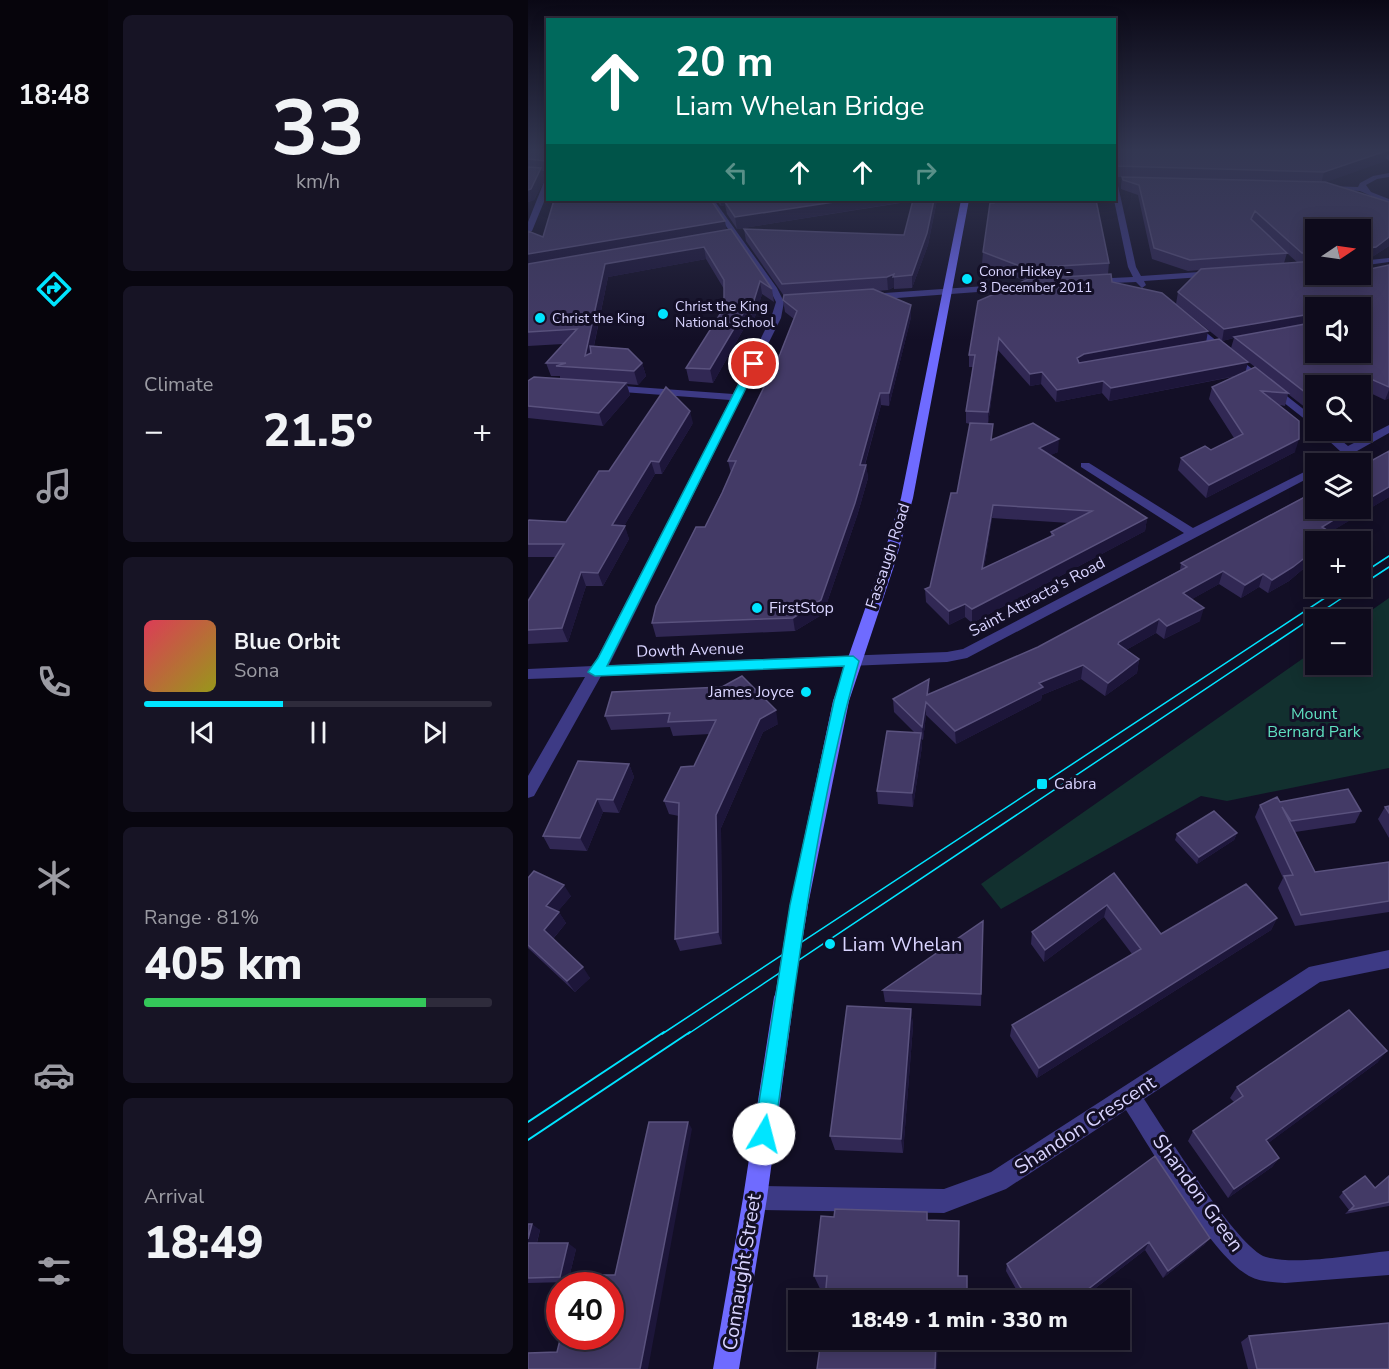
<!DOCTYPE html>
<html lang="en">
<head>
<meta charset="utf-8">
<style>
	body { margin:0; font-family:"Nunito Sans",sans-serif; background:#171425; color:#f1f3f6; height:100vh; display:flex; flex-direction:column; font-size:22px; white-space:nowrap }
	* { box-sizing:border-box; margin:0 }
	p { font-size:20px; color:#9b9ba3 }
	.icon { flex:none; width:33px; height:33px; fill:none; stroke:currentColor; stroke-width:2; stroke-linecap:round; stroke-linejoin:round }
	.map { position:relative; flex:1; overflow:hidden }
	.details { display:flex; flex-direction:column; gap:15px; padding:15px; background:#08060f; width:420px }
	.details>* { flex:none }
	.hud { position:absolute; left:18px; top:18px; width:570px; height:183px; border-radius:0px; box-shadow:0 3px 15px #0003,0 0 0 2px #2e2b3b; background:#00695c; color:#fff; overflow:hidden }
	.needle { width:39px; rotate:77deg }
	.buttons { position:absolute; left:777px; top:219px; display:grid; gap:12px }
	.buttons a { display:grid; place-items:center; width:66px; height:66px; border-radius:0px; background:#0e0b1c; box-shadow:0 3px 15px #0003,0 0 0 2px #2e2b3b; font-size:30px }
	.speed { position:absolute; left:18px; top:1272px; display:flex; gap:12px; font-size:30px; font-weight:700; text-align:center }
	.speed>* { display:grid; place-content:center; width:78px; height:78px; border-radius:50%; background:#0e0b1c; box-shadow:0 3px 15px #0003,0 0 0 2px #2e2b3b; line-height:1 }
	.speed .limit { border:9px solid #d22; background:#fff; color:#111 }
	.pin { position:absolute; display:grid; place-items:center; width:51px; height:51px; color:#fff; margin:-26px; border:3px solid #fff; border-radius:50%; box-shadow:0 2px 6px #0007 }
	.me { position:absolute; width:66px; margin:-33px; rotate:8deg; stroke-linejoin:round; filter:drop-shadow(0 0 4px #0008) }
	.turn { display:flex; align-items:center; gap:21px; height:126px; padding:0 30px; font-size:27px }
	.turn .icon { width:78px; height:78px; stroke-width:2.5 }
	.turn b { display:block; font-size:42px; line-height:51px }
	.lanes { display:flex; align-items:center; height:57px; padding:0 30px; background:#0003; justify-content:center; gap:30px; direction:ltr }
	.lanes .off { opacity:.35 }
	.big { font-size:45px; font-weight:800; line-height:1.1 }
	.details .card { flex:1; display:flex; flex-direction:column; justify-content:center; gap:9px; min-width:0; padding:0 21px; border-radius:9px; background:#171425 }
	.details .dial { align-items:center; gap:0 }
	.dial b { font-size:78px; line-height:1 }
	.song { display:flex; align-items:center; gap:18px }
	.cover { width:72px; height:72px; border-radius:9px; background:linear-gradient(135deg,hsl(350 70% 55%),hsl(60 70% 35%)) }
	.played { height:6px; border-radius:3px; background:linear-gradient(90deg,#00e5ff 40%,#2e2b3b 40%) }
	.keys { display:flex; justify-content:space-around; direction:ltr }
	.heat { display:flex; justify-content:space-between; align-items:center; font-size:33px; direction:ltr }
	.charge { height:9px; border-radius:4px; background:linear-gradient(90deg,#34c759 81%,#2e2b3b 0) }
	.trip { position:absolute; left:260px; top:1290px; width:342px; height:60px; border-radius:0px; background:#0e0b1c; box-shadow:0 3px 15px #0003,0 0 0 2px #2e2b3b; font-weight:800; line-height:60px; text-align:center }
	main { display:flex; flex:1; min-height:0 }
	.tab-bar { display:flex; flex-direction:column; width:108px; justify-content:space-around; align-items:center; background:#06040b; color:#9b9ba3 }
	.tab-bar .icon { width:42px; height:42px }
	.tab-bar .current { color:#00e5ff }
	.tab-bar b { font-size:27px; color:#f1f3f6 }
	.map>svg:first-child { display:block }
	.green { fill:#12302f }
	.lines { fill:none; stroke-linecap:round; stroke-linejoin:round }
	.street { fill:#3d3a85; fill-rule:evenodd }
	.secondary { fill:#6f6bff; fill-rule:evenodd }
	.tram-far1 { stroke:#00e5ff; stroke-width:1.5 }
	.tram { stroke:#00e5ff; stroke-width:2 }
	.secondary-bridge { stroke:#6f6bff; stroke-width:18 }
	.wall { fill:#312854; fill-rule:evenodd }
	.shaded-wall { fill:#1d163a }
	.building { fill:#433a66; stroke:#5a527e; stroke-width:1.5; fill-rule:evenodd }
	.route { fill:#00e5ff; stroke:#0095a6; stroke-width:1.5 }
	.poi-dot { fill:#00e5ff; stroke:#130f26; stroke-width:2 }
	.labels { text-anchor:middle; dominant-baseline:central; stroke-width:6; stroke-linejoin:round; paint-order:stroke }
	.far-poi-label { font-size:14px; fill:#d9d4ff; stroke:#130f26; text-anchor:start }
	.street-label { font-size:16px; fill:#d9d4ff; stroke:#130f26 }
	.poi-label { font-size:16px; fill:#d9d4ff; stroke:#130f26; text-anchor:start }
	.park-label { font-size:16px; fill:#5fe0c0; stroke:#130f26 }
	.near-poi-label { font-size:20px; fill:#d9d4ff; stroke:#130f26; text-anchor:start }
	.near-street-label { font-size:20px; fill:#d9d4ff; stroke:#130f26 }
</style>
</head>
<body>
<main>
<nav class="tab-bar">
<b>18:48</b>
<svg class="icon current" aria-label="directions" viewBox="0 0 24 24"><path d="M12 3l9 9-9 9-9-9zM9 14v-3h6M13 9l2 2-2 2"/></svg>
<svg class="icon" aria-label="music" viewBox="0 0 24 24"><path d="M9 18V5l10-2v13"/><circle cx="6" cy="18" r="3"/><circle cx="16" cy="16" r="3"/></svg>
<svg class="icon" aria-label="phone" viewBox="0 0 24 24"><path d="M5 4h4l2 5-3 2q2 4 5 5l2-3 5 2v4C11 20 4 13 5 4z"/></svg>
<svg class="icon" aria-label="climate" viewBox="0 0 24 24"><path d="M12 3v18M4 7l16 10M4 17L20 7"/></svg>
<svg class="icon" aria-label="car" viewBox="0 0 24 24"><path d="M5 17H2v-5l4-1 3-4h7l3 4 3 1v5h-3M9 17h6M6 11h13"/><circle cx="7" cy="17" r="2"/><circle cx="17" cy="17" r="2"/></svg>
<svg class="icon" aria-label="filters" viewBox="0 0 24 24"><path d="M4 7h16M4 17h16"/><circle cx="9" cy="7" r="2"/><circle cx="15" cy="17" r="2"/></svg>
</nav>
<section class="details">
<div class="card dial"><b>33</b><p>km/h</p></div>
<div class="card"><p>Climate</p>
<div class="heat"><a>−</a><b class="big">21.5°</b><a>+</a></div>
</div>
<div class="card">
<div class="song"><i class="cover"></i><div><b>Blue Orbit</b><p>Sona</p></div></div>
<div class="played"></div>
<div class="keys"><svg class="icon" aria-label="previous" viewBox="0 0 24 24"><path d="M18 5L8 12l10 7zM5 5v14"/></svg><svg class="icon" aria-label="pause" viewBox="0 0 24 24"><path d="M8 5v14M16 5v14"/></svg><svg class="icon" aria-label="next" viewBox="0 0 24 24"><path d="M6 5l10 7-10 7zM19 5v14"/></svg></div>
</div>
<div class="card"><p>Range · 81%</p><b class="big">405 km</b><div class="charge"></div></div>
<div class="card"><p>Arrival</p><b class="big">18:49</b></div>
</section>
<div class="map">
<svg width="861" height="1369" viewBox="0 0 861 1369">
	<rect width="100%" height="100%" fill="#130f26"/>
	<path class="green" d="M861 598V768L699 801 673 796 473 909 453 884 787 650 788 664H832L831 619Z"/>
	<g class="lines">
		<path class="street" d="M848 148H854L861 155V161Z
			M861 173V177L849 179 838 185 843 192 861 199V204L832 191 793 188 797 186 830 187 832 183 845 176Z
			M586 179 589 181 608 267 613 276 686 271 690 274 689 276 616 281 618 285 614 288 608 282 560 284 559 282 563 279 605 277 600 267 586 200Z
			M20 180V192L4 231 0 233V222L16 182Z
			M180 200H186L249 288 256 302 253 318 81 665 419 652 435 649 656 533 553 467V463H561L665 528 788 466V474L439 658 419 662 73 676 6 796 0 798V776L57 677 0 679V669L65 666 202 400 81 391 76 388 81 385 205 394 243 318 248 302 241 288Z
			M861 258V262L832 266V261Z
			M500 283 504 286 503 288 342 300 338 297 342 294Z
			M660 323H666L788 419V428L660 327Z
			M861 425V433L806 464H792L812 451 789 430H801L820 446Z
			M861 950V968L792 982 616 1099C635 1128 710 1249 738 1257 769 1266 828 1254 861 1251V1275L757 1283C745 1282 732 1282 721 1276 683 1255 624 1150 598 1110L478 1189 416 1213 227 1210 219 1206 215 1198 219 1190 227 1186 416 1189 463 1172 781 967Z"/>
		<path class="secondary" d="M433 200H441L385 498 368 560 321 701 280 905 278 911 271 913 264 911 262 905 305 701 354 560 373 498Z
			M256 987 263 990 266 997 239 1198 211 1369H185L215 1198 246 997 249 990Z"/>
		<path class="tram-far1" d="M832 575 861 556
			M832 586 861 567
			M134 1034 815 586
			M160 1034 832 586"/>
		<path class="tram" d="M0 1122 136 1032
			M0 1140 162 1032"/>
		<path class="secondary-bridge" d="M256 997 271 905"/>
	</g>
	<path class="wall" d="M0 148H20L18 171H14L17 179 6 200 0 202Z
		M586 148H861V152L860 151 857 161 797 182 861 202V246L844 257 833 259 832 260 788 230V274H832L861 265V398L857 400 838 391 839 402 835 415 832 414V386H788V409L778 408 760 394 757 406 752 405 767 452 678 498 650 470 653 458 683 450 706 438 681 399 684 387 709 376 581 401 574 393 528 402 513 384 502 386 470 350 460 424 464 440 530 452 522 455 619 518 617 531 444 623 437 617 421 625 398 602 397 589 402 587 429 493 442 424 438 423V411L445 367H441V355L497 281 454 264 455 252 466 203 581 263 580 274 584 282 678 342 717 372 737 375 703 348 706 338 694 341 648 304 650 292 672 270 660 271 624 259 610 195 593 189V186L594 177H586ZM740 236 770 263H756L759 253ZM788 308 832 352H788ZM464 518 541 523 523 532V536L456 568Z
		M188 200H409L400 245 384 288 366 289V287L360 290 349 291 383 305V317L361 406 353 405 337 465H338L340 478 329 516 295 614 267 631 128 637 124 623 177 527 203 473 200 461 252 354 266 319 257 312 255 300 256 296 218 241 216 229 376 235 385 201 209 229 199 214 197 205 193 206Z
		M199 230 244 289 246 302 234 294 225 323H219L185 383 161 381 158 368 196 308V289L178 259 80 277 66 346 114 363 118 376 110 385 99 384 102 395 75 426 0 418V381L32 378V376H23L18 363 35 344 0 346V231L15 237Z
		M165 423 134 474H127L96 526 101 539 75 586H58L40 642 0 644V601L28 557H0V521L38 522Z
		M861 451V497L802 532 805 534 802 542H788V558L761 581 740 593 731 587 713 598 691 584 664 599 672 621 636 639 628 633 598 650 611 659 609 673 577 696 553 679 514 695 513 700 428 744 398 715 395 740 393 739 394 746 385 807 350 804 349 791 386 732 366 712 365 699 402 694 510 647 652 570 653 563Z
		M84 692 250 724 235 732 193 828 194 944 152 951 147 939 151 816 141 814 136 801 166 766 182 734 145 736 142 727 83 730 77 716Z
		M101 764 106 777 91 813 75 812 59 851 22 849 15 836Z
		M732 805 833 811 827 823 767 832 787 872 861 862V912L767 926 750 888 755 878 727 817Z
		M861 806V838L850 819 857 807Z
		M709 833 706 840 669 864 647 840 649 834Z
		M586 873 633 934 749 918 743 930 509 1078 482 1036 484 1025 604 954 576 917 516 962 503 944 504 932Z
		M0 878 43 896 30 911 38 923 25 939 62 978 47 992 0 948Z
		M455 921 453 1006 357 1002 355 990Z
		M383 1009 385 1026 375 1153 307 1150 302 1136Z
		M850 1062 740 1143 751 1158 744 1167 700 1198 660 1141 665 1131 706 1102 702 1098 709 1087Z
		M627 1156 682 1238 676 1245 635 1278 617 1250 552 1300H494L478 1271 479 1264Z
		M861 1176V1206L817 1214 821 1210 811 1197 815 1192 847 1188Z
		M399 1212 400 1220 431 1240 430 1276 294 1293 286 1276 306 1217Z
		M0 1224 12 1230 9 1243 48 1249 40 1282 0 1283Z
		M721 1336 861 1369H720L713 1342Z"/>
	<path class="shaded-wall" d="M861 150 857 161 793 184 796 172Z
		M13 168 17 179 6 200 0 202V190Z
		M192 200H261L197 202V205L193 206Z
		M319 200H388L209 229 207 217Z
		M406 200H409L400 245 384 288V275Z
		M197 221 199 233 0 267V254Z
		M861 237V246L844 257 833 259 832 260V252L834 249Z
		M176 247 178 259 80 277 61 369 57 356 77 264Z
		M366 274V287L360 290 359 277Z
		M808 274H820L802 278Z
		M232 281 234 294 225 323 223 310Z
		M383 305V317L361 406V393Z
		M217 310 219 323 185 383 182 369Z
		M788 313V324L706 337V338L694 341 696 329Z
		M680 331 678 343 548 370 549 358 556 354Z
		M471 338 470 350 460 424V412Z
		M720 362 717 374 581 401 583 388Z
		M114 363 118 376 110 385 106 371Z
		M514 372 513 384 502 386V374Z
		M575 381 574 393 528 402 529 390Z
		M98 383 102 395 75 426 71 413Z
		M861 390V398L857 400Z
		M352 393 353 405 333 478 332 465Z
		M162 411 165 423 134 474 131 462Z
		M531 439 530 452 510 461 511 448Z
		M771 439 767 452 678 498 681 485Z
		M123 461 127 474 89 538 84 525Z
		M338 465 340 478 329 516 295 614 267 631 265 618Z
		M861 487V497L789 540 794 527 825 508H832V504Z
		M465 505 464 518 454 582V569Z
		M619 518 617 531 444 623V609Z
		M97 526 101 539 75 586 70 573Z
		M805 534 802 542H796Z
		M788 549V558L761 581 740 593 744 580Z
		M695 571 691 584 652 606 655 593Z
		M53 572 58 586 40 642 34 628Z
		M735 574 731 587 713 598 717 585Z
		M437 604V617L421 625V611Z
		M676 608 672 621 636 639 639 626Z
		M631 619 628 633 589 655 590 644 591 642Z
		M611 659 609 673 577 696 580 683Z
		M555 665 553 679 514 695 513 700 428 744 427 731 511 683Z
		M401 679 402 692 400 704 399 695Z
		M398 702V715L395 740 394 727Z
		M248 710 250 724 235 732 193 828 194 944 190 932 188 815 232 719Z
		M393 733 394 746 385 807 384 793Z
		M101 764 106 777 91 813 85 800Z
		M69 799 75 812 59 851 52 838Z
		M709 833 706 840 669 864 671 857Z
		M36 885 43 896 25 917 18 906Z
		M579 905 576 917 516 962 517 950Z
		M31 912 38 923 23 941 16 930Z
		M749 918 743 930 509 1078 511 1068Z
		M55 967 62 978 47 992 39 981Z
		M383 1009 385 1026 375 1153 373 1139Z
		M859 1051 850 1062 731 1150 738 1140Z
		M160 1122 164 1129 120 1369H112Z
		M751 1158 744 1167 700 1198 706 1189Z
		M4 1224 12 1230 7 1249 0 1244V1239Z
		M682 1238 676 1245 635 1278 640 1271Z
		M621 1242 617 1250 552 1300H546Z
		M40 1243 48 1249 40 1282 32 1277Z
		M408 1340H410L409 1369H407Z"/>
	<path class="building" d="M0 148H20V183L18 184V161L0 159Z
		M586 148H859L861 150 796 172 587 166 586 169Z
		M0 167 13 168 3 189 0 190Z
		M594 177 797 182 861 202V237L848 247 834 249V256L832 257V230H788V253H774L727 211 723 219 759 253 662 260 626 248 611 185 595 180Z
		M26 200H183L197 221 0 254V231L15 237Z
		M216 200H319L207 217 197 202Z
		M385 200H406L399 233 384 275 365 277 366 274 359 277 254 284 216 229 376 235Z
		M466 200H568L581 263 497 268 455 252 462 203H466Z
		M203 229 244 289 232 281 223 310H217L182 369 158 368 196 308V280L176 247 77 264 57 356 63 353 62 346 100 349 114 363 106 371 28 366 38 363H18L49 329 0 332V264Z
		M788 261V274H808L802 278 819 274H832V271L861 265V387L836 376 839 402H832V386H788V397L782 396 706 337 788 322V352H832V308H788V313L696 329 650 292 673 269Z
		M583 274 584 282 634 293 680 331 556 354 549 358 551 363 691 339 720 362 583 388 575 381 529 390 514 372 502 374 471 338 460 412 438 411 447 355H441L450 301 501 279Z
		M345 289 383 305 361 393H352L332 465H338L327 503 293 600 265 618 124 623 128 606 168 527H177L194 493 208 461H200L252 354 269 311 255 300 256 295Z
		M727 367 760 393 733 391 771 421V439L681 485 653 458 677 446 683 450 715 434 684 387Z
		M6 377 98 383 71 413 0 406V381Z
		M138 387 162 411 131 462 123 461 84 525 97 526 70 573 53 572 34 628 0 630V601L36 544H0V521L1 520 38 522 71 471H81Z
		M442 423 465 424 463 440 505 423 531 439 511 448 619 518 444 609 437 604 421 611 397 589 402 587 423 493H429ZM465 505 564 511 523 532 526 535 454 569Z
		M861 451V487L832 504V467Z
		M788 491V508H825L794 527 805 534 796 542H788V549L765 567 744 580 735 574 717 585 695 571 655 593 676 608 639 626 631 619 591 642 590 644 611 659 580 683 555 665 511 683 515 687 427 731 398 702 394 727 365 699 401 679 399 695 510 647 659 567 653 563Z
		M214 676 248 710 232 719 188 815 190 932 147 939 151 803 136 801 153 767 166 766 188 720 140 722 142 713 77 716 84 692 194 687Z
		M359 731 393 733 384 793 349 791Z
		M50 761 101 764 85 800 69 799 52 838 15 836Z
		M820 789 833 811 763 821 754 807 787 872 861 862V901L773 915 756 876 765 875 732 805 749 797 752 802Z
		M861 806V813L857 807Z
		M686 811 709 833 671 857 649 834Z
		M6 871 36 885 18 906 31 912 16 930 55 967 39 981 0 945V878Z
		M586 873 633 934 718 884 749 918 511 1068 484 1025 613 949 579 905 517 950 504 932Z
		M455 921 453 994 355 990Z
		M319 1006 383 1009 373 1139 302 1136Z
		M821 1010 859 1051 738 1140 751 1158 706 1189 665 1131 715 1096 709 1087Z
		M121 1122H160L112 1369H0V1353L29 1352 33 1336H82V1286H45L48 1275H87Z
		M627 1156 682 1238 640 1271 621 1242 546 1300H500L479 1264Z
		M837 1176 847 1188 861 1176V1202L822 1210 826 1206 815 1192Z
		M307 1209 399 1212V1220L431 1221 430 1276H439V1300H297L299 1276H286L293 1216 306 1217Z
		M0 1224H4L0 1239Z
		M0 1243H40L32 1277 0 1278Z
		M861 1323V1369H729L721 1336Z
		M293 1340H408L407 1369H289Z"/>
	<linearGradient id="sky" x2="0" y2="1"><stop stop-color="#0a0815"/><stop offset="0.44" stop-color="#333752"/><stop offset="1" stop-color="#333752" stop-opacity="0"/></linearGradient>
	<rect width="861" height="340" fill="url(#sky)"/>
	<path class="route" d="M226 361 230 364 79 666 325 656 331 661C287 812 269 978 246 1134L243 1141 236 1144 229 1141 226 1134 262 905 306 701 316 666 67 676 60 672 70 658 221 364Z"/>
	<g class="poi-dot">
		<circle cx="439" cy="279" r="6"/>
		<circle cx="135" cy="314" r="6"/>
		<circle cx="12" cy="318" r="6"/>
		<circle cx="229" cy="608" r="6"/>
		<circle cx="278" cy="692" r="6"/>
		<rect x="508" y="778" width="12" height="12" rx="3"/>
		<circle cx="302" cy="944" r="6"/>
	</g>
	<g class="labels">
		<g class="far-poi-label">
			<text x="451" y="271">Conor Hickey -<tspan x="451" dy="16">3 December 2011</tspan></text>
			<text x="147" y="306">Christ the King<tspan x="147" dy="16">National School</tspan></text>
			<text x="24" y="318">Christ the King</text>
		</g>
		<g class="street-label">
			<text transform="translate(360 556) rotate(-72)">Fassaugh Road</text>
			<text transform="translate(509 597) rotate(-28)">Saint Attracta's Road</text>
			<text transform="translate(162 650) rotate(-2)">Dowth Avenue</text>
		</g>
		<g class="poi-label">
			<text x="241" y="608">FirstStop</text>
			<text x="266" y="692" text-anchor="end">James Joyce</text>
			<text x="526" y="784">Cabra</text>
		</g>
		<g class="park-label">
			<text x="786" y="714">Mount<tspan x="786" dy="18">Bernard Park</tspan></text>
		</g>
		<g class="near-poi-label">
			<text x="314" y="944">Liam Whelan</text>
		</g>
		<g class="near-street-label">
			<text transform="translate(557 1125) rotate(-33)">Shandon Crescent</text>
			<text transform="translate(670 1193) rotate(54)">Shandon Green</text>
			<text transform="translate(214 1272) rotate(-81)">Connaught Street</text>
		</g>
	</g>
</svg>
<div class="buttons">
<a><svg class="needle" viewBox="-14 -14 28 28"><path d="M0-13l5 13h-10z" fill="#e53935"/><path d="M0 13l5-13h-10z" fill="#9b9ba3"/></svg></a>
<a><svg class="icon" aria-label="sound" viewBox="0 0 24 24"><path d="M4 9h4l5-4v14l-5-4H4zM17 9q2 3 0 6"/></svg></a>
<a><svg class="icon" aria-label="search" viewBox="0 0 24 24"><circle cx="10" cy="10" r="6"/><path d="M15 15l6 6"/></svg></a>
<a><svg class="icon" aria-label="layers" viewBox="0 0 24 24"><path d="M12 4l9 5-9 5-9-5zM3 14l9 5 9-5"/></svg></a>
<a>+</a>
<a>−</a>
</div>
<div class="speed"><div class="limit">40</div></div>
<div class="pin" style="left:226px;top:364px;background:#d93025"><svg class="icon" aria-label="arrive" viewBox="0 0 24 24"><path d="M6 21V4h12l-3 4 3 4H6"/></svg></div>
<svg class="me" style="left:236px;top:1134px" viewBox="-20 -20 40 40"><circle r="19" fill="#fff"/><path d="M0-13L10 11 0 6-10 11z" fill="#00e5ff"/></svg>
<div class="trip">18:49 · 1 min · 330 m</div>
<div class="hud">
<div class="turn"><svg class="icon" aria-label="ahead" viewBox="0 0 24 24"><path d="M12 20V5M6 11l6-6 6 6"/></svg><div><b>20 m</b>Liam Whelan Bridge</div></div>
<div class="lanes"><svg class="icon off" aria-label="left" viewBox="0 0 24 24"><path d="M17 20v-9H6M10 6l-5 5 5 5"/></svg><svg class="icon" aria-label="ahead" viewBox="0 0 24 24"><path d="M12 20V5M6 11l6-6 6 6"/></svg><svg class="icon" aria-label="ahead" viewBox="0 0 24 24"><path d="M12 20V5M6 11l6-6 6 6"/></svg><svg class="icon off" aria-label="right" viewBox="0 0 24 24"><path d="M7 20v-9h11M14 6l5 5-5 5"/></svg></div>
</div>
</div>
</main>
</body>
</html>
